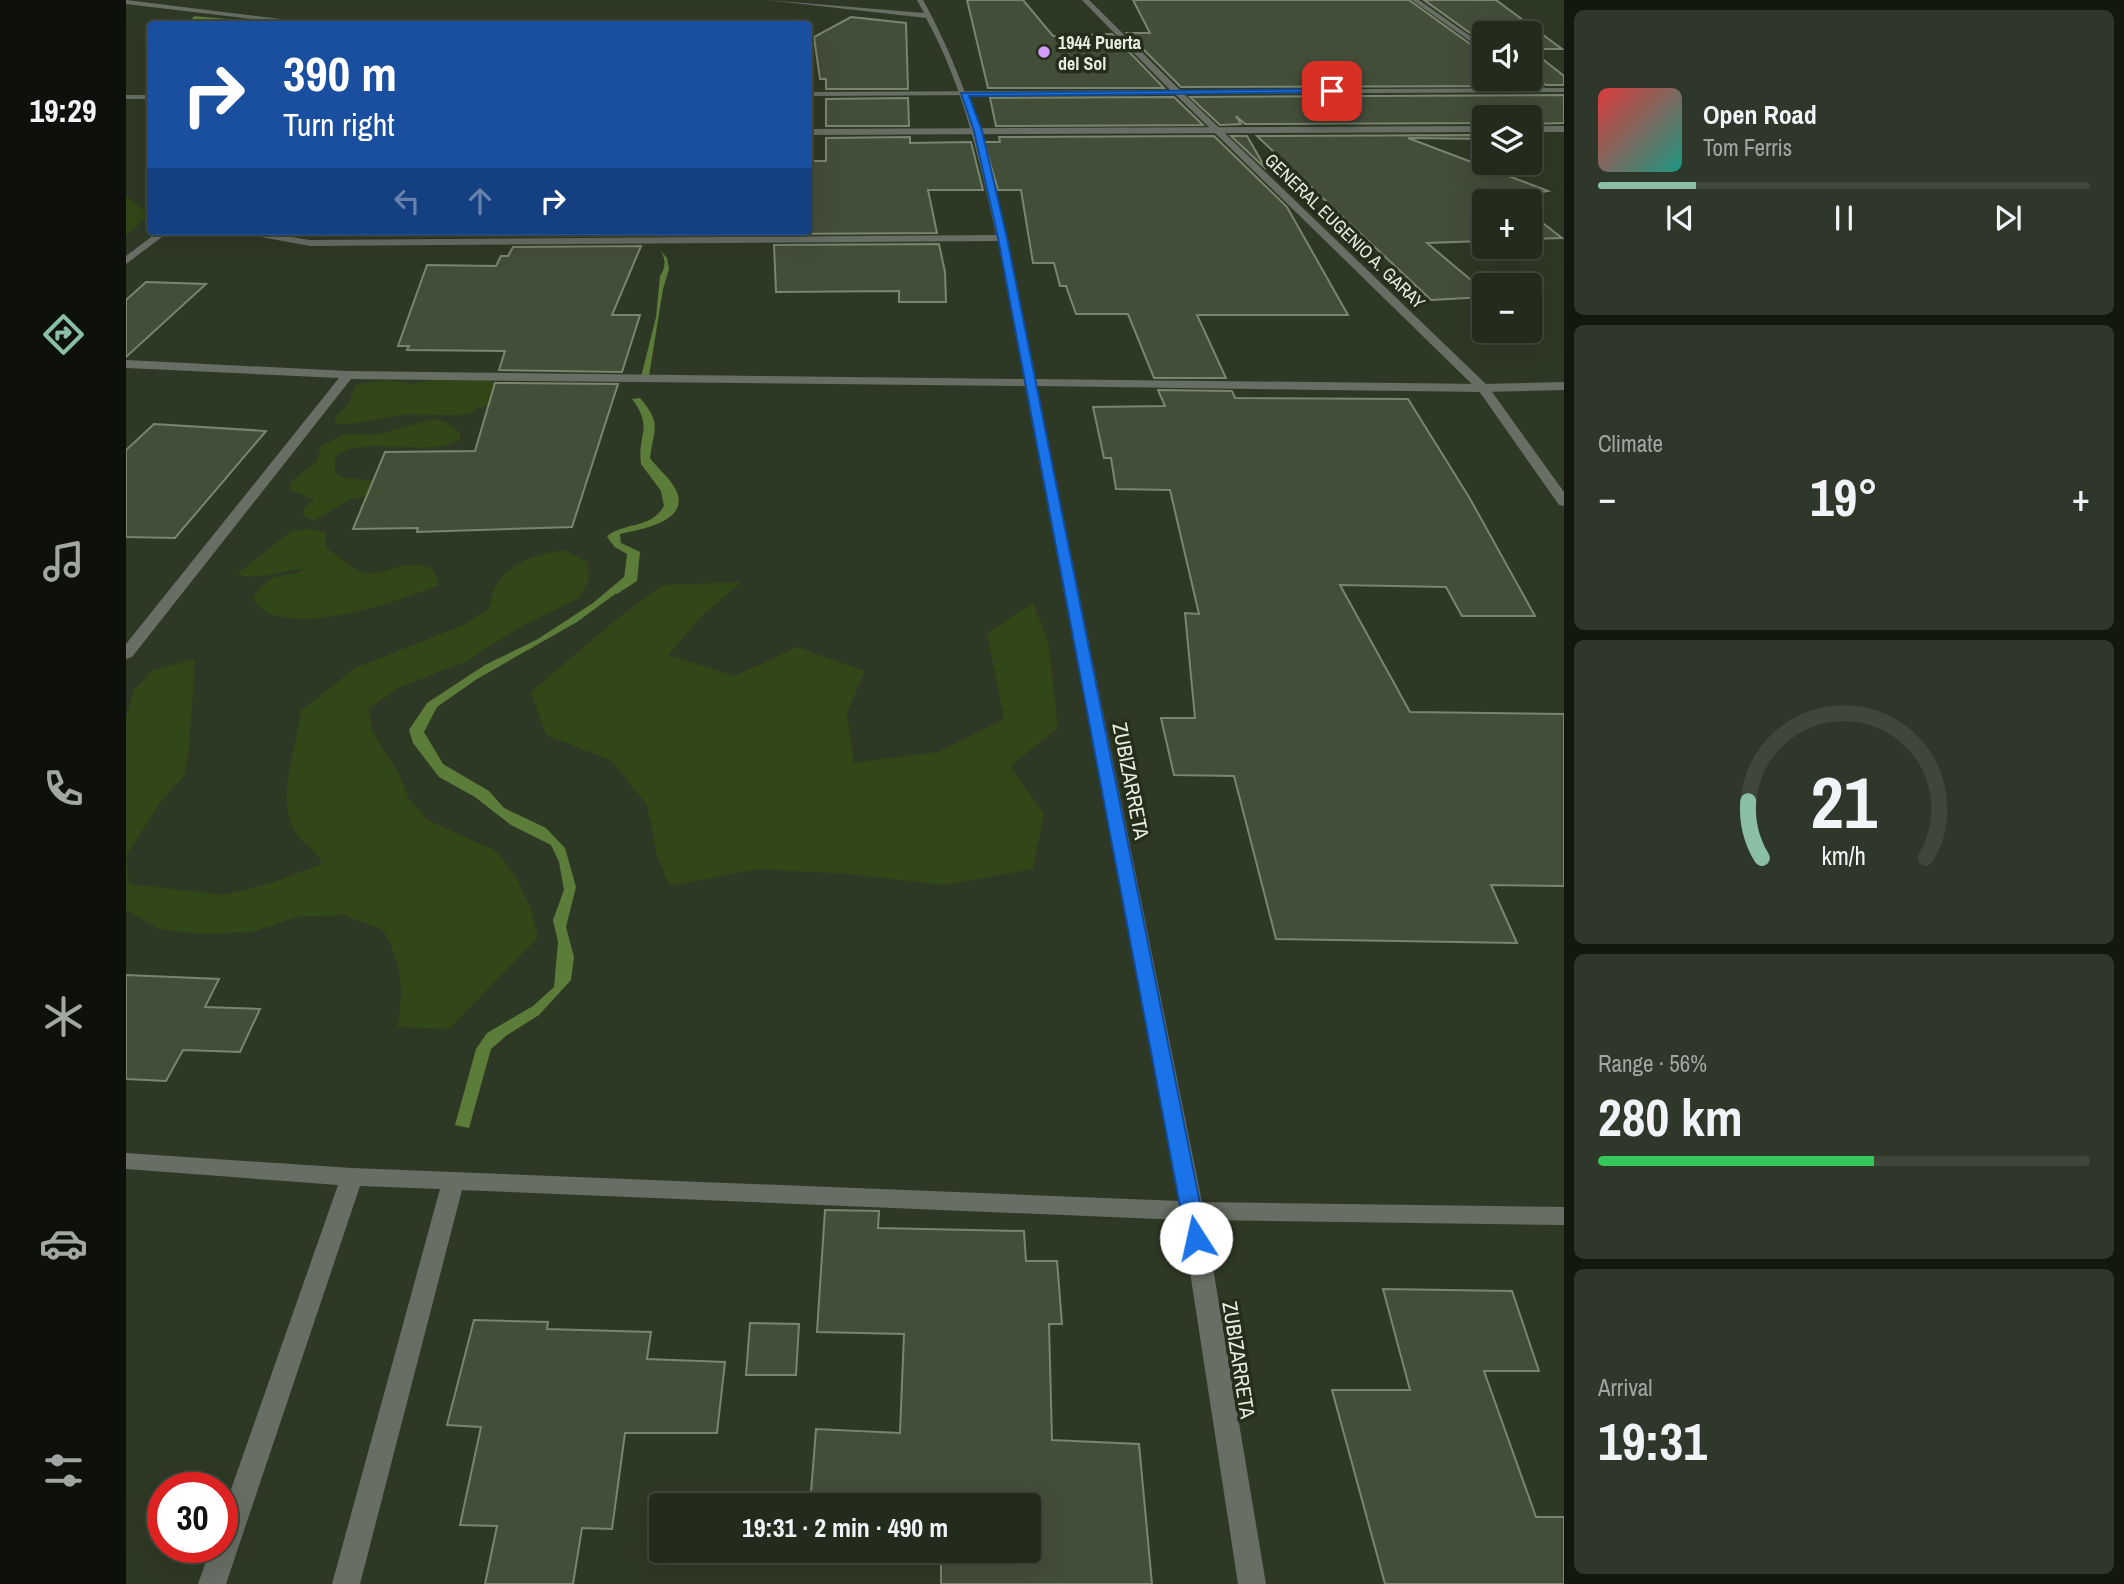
<!DOCTYPE html>
<html lang="en">
<head>
<meta charset="utf-8">
<style>
	body { margin:0; font-family:"Archivo Narrow",sans-serif; background:#2e3729; color:#f1f3f6; height:100vh; display:flex; flex-direction:column; font-size:26px; white-space:nowrap }
	* { box-sizing:border-box; margin:0 }
	p { font-size:23px; color:#a2a7a3 }
	.icon { flex:none; width:38px; height:38px; fill:none; stroke:currentColor; stroke-width:2; stroke-linecap:round; stroke-linejoin:round }
	.map { position:relative; flex:1; overflow:hidden }
	.sheet { display:flex; flex-direction:column; gap:10px; padding:10px; background:#13180f; width:560px }
	.sheet>* { flex:none }
	.guide { position:absolute; left:21px; top:21px; width:665px; height:214px; border-radius:7px; box-shadow:0 7px 28px #0002,0 0 0 2px #3f473b; background:#1a4fa0; color:#fff; overflow:hidden }
	.tools { position:absolute; left:1346px; top:21px; display:grid; gap:14px }
	.tools a { display:grid; place-items:center; width:70px; height:70px; border-radius:7px; background:#222b1c; box-shadow:0 7px 28px #0002,0 0 0 2px #3f473b; font-size:35px }
	.speed { position:absolute; left:21px; top:1472px; display:flex; gap:14px; font-size:35px; font-weight:700; text-align:center }
	.speed>* { display:grid; place-content:center; width:91px; height:91px; border-radius:50%; background:#222b1c; box-shadow:0 7px 28px #0002,0 0 0 2px #3f473b; line-height:1 }
	.speed .limit { border:10px solid #d22; background:#fff; color:#111 }
	.pin { position:absolute; display:grid; place-items:center; width:60px; height:60px; color:#fff; margin:-30px; border-radius:14px; box-shadow:0 4px 10px #0006 }
	.me { position:absolute; width:77px; margin:-38px; rotate:350deg; stroke-linejoin:round; filter:drop-shadow(0 0 5px #0008) }
	.turn { display:flex; align-items:center; gap:24px; height:147px; padding:0 21px; font-size:32px }
	.turn .icon { width:91px; height:91px; stroke-width:2.5 }
	.turn b { display:block; font-size:49px; line-height:60px }
	.lanes { display:flex; align-items:center; height:66px; padding:0 21px; background:#0003; justify-content:center; gap:35px; direction:ltr }
	.lanes .off { opacity:.35 }
	.big { font-size:52px; font-weight:700; line-height:1.1 }
	.sheet .widget { flex:1; display:flex; flex-direction:column; justify-content:center; gap:10px; min-width:0; padding:0 24px; border-radius:10px; background:#2e3729 }
	.sheet .dial { align-items:center; gap:0 }
	.dial svg { height:182px; overflow:visible; fill:none; stroke:#3f473b; stroke-width:7; stroke-linecap:round; text-anchor:middle }
	.dial text { fill:#f1f3f6; stroke:none }
	.song { display:flex; align-items:center; gap:21px }
	.cover { width:84px; height:84px; border-radius:10px; background:linear-gradient(135deg,hsl(0 70% 55%),hsl(170 70% 35%)) }
	.played { height:7px; border-radius:4px; background:linear-gradient(90deg,#8abfa5 20%,#3f473b 20%) }
	.keys { display:flex; justify-content:space-around; direction:ltr }
	.heat { display:flex; justify-content:space-between; align-items:center; font-size:38px; direction:ltr }
	.charge { height:10px; border-radius:5px; background:linear-gradient(90deg,#34c759 56%,#3f473b 0) }
	.trip { position:absolute; left:523px; top:1493px; width:392px; height:70px; border-radius:7px; background:#222b1c; box-shadow:0 7px 28px #0002,0 0 0 2px #3f473b; font-weight:700; line-height:70px; text-align:center }
	main { display:flex; flex:1; min-height:0 }
	.dock { display:flex; flex-direction:column; width:126px; justify-content:space-around; align-items:center; background:#0e110b; color:#a2a7a3 }
	.dock .icon { width:49px; height:49px }
	.dock .active { color:#8abfa5 }
	.dock b { font-size:32px; color:#f1f3f6 }
	.map>svg:first-child { display:block }
	.green { fill:#314717 }
	.water { fill:#5c7c39 }
	.lines { fill:none; stroke-linecap:round; stroke-linejoin:round }
	.stream { fill:#5c7c39; fill-rule:evenodd }
	.building { fill:#434e39; stroke:#79856e; stroke-width:2 }
	.service { fill:#686e64; fill-rule:evenodd }
	.minor { fill:#686e64; fill-rule:evenodd }
	.tertiary { fill:#686e64; fill-rule:evenodd }
	.route { fill:#1a73e8; stroke:#114b97; stroke-width:2 }
	.poi-dot { fill:#d49cfc; stroke:#252e1b; stroke-width:2.5 }
	.labels { text-anchor:middle; dominant-baseline:central; stroke-width:7; stroke-linejoin:round; paint-order:stroke }
	.far-poi-label { font-size:18px; font-weight:bold; fill:#e7eee1; stroke:#252e1b; text-anchor:start }
	.far-street-label { font-size:18px; fill:#e7eee1; stroke:#252e1b }
	.street-label { font-size:21px; fill:#e7eee1; stroke:#252e1b }
</style>
</head>
<body>
<main>
<nav class="dock">
<b>19:29</b>
<svg class="icon active" aria-label="directions" viewBox="0 0 24 24"><path d="M12 3l9 9-9 9-9-9zM9 14v-3h6M13 9l2 2-2 2"/></svg>
<svg class="icon" aria-label="music" viewBox="0 0 24 24"><path d="M9 18V5l10-2v13"/><circle cx="6" cy="18" r="3"/><circle cx="16" cy="16" r="3"/></svg>
<svg class="icon" aria-label="phone" viewBox="0 0 24 24"><path d="M5 4h4l2 5-3 2q2 4 5 5l2-3 5 2v4C11 20 4 13 5 4z"/></svg>
<svg class="icon" aria-label="climate" viewBox="0 0 24 24"><path d="M12 3v18M4 7l16 10M4 17L20 7"/></svg>
<svg class="icon" aria-label="car" viewBox="0 0 24 24"><path d="M5 17H2v-5l4-1 3-4h7l3 4 3 1v5h-3M9 17h6M6 11h13"/><circle cx="7" cy="17" r="2"/><circle cx="17" cy="17" r="2"/></svg>
<svg class="icon" aria-label="filters" viewBox="0 0 24 24"><path d="M4 7h16M4 17h16"/><circle cx="9" cy="7" r="2"/><circle cx="15" cy="17" r="2"/></svg>
</nav>
<div class="map">
<svg width="1438" height="1584" viewBox="0 0 1438 1584">
	<rect width="100%" height="100%" fill="#2e3925"/>
	<path class="green" d="M0 196 24 214 0 236Z
		M318 378 362 380 372 384 364 406 350 408 344 414C319 418 295 412 271 416 249 419 232 426 209 423L210 416 223 403 229 385 260 380 285 384Z
		M308 419 320 422 334 433V440C301 459 231 433 209 458V473L218 478 253 481 256 492 223 500 188 521 177 516 178 508 188 500 164 490 165 482 191 461 195 446 218 434 249 435Z
		M184 529 200 532V548C213 555 224 569 237 572 261 578 275 556 307 569L313 585C277 600 148 646 127 597 150 566 158 582 178 569 157 569 130 582 111 574L165 531Z
		M438 550 462 562 463 580 452 599 394 627 341 661 272 688 243 709 246 731 273 774 283 799 302 820 370 851 390 877 404 906 412 937 323 1029 272 1027C277 987 277 966 257 930L218 915 171 917 126 932 76 934 33 929 0 910V717L8 690 27 670 69 659 63 749 58 776 35 801 0 856 3 884 98 895 148 882 196 864C190 848 176 844 169 831 149 795 171 748 175 711L229 668 335 626 363 609C369 566 400 557 438 550Z
		M615 582 576 616 542 655 609 676 671 647 739 671 721 713 728 763 811 752 878 719 861 633 907 603 922 641 932 728 884 766 918 814 907 869 819 885 723 874 630 869 544 886 531 856 521 805 486 761 420 735 405 692 492 618 537 585Z"/>
	<path class="water" d="M534 250 541 258 543 269 537 289 523 376 515 377 530 317 534 276C540 267 540 259 534 250Z
		M514 398C536 424 528 427 524 458 531 468 543 477 549 488 567 522 514 529 494 534L495 545 515 553C500 555 487 549 481 536 499 522 525 529 538 506L535 491 515 464C511 434 528 428 506 399Z
		M498 577 511 578 451 622 351 679 311 707 298 732 317 764 363 791 378 808 420 828 439 848 450 887 440 927 448 957 445 980 413 1015 381 1035 365 1049 343 1128 329 1125 350 1049 361 1033 407 1006 428 987 432 942 427 920 438 890 433 862 425 845 385 825 349 797 313 777 287 743 283 730 301 703 359 665 412 639 467 603Z"/>
	<g class="lines">
		<path class="stream" d="M68 16 136 22 139 24 66 19Z
			M493 542 514 552 511 581 491 594 484 590 498 579 501 554 487 546Z"/>
	</g>
	<path class="building" d="M841 0H897L927 36 986 34 1038 88H862Z
		M1007 0H1283L1358 54V79H1393L1400 86 1055 87 1001 33H1024Z
		M1298 0H1370L1436 49H1404L1438 76V85H1420L1404 75V33H1358V43Z
		M725 17 780 23 782 89H700V79H694L688 37Z
		M1438 95V123L1404 124V117H1358V123L1119 124 1110 116 1115 124 1094 125 1064 97Z
		M1048 97 1077 125 870 126 864 98Z
		M782 98 783 126H700V99Z
		M1358 135V139L1282 138 1422 191 1385 198 1389 201H1358V241L1301 243 1358 291V297L1305 300 1131 136Z
		M1088 136 1161 207 1222 315H1071L1100 378H1028L1002 314H950L940 286H934L928 263H907L895 190H872L858 142H874L873 137Z
		M1105 136H1121L1140 169Z
		M784 137V143L845 142 857 190H802L811 233 647 234V231H682V161H700V138Z
		M1404 213 1436 238 1404 239Z
		M396 231H522L520 235 394 236Z
		M813 244 819 272 820 302H773V291L650 292 648 245Z
		M515 246 486 315H514L496 372 373 370 379 351 281 350 283 346H272L301 265 370 266 375 256H382L387 247Z
		M20 282 80 284 0 357V300Z
		M369 383 492 384 446 527 291 532 292 528 227 529 259 452 349 451Z
		M1032 390 1106 391 1109 398 1282 399 1343 497 1409 616H1336L1320 587 1214 585 1284 712 1438 714V886L1365 885 1391 943 1150 939 1108 776 1048 775 1035 718H1069L1059 613 1073 614 1044 490 990 489 985 458H978L967 407 1039 406Z
		M28 424 140 431 49 538 0 537V450Z
		M0 975 93 979 79 1007 134 1009 114 1052 57 1050 40 1081 0 1079Z
		M699 1210 753 1211 752 1228 898 1231 900 1261H931L936 1324H923L926 1440 1013 1444 1026 1584H815V1550H903V1505H684L690 1429 774 1433 778 1334 691 1332Z
		M1257 1289 1386 1291 1413 1371H1358L1410 1517H1438V1584H1259L1206 1390H1284Z
		M348 1320 422 1322 421 1329 525 1332 521 1359 599 1362 591 1433H499L486 1529 456 1528 447 1584H359L371 1526 334 1525 355 1427 321 1425Z
		M624 1323 673 1324 670 1375H620Z"/>
	<g class="lines">
		<path class="service" d="M0 95H24V99H0Z
			M1358 126V132L682 135V129Z
			M1404 126H1438V132H1404Z"/>
		<path class="minor" d="M641 0 798 13 791 0H797C861 115 883 250 910 379L1357 384 1438 382V390L1357 392 911 386 1076 1202 1438 1207V1225L1079 1220 1140 1584H1112L1056 1220 336 1190 234 1584H206L314 1189 234 1186 100 1584H72L85 1547H96V1515L212 1185 0 1169V1153L226 1168 1053 1201 899 386 225 379 6 657 0 659V644L213 378 0 368V360L222 371 898 379 872 241 184 246 102 231H126L184 240 870 235C854 161 837 85 800 18Z
			M956 0H963L1053 89V93H1047Z
			M1286 0H1293L1358 46V51Z
			M1404 78 1419 88V92H1413L1395 79Z
			M33 231H44L0 264V256Z"/>
		<path class="tertiary" d="M0 0 180 22 184 24H167L0 4Z
			M1438 88V92L1058 94 1361 385 1438 492V506L1433 505 1353 391 1049 94 682 96V92Z"/>
	</g>
	<path class="route" d="M1206 89 1209 92 843 96 856 131 881 238 1081 1238 1078 1244 1070 1246 1063 1244 1060 1238 872 238 848 131 835 93Z"/>
	<circle class="poi-dot" cx="918" cy="52" r="7"/>
	<g class="labels">
		<g class="far-poi-label">
			<text x="932" y="42">1944 Puerta<tspan x="932" dy="21">del Sol</tspan></text>
		</g>
		<g class="far-street-label">
			<text transform="translate(1219 231) rotate(44)">GENERAL EUGENIO A. GARAY</text>
		</g>
		<g class="street-label">
			<text transform="translate(1005 781) rotate(79)">ZUBIZARRETA</text>
			<text transform="translate(1113 1360) rotate(81)">ZUBIZARRETA</text>
		</g>
	</g>
</svg>
<div class="tools">
<a><svg class="icon" aria-label="sound" viewBox="0 0 24 24"><path d="M4 9h4l5-4v14l-5-4H4zM17 9q2 3 0 6"/></svg></a>
<a><svg class="icon" aria-label="layers" viewBox="0 0 24 24"><path d="M12 4l9 5-9 5-9-5zM3 14l9 5 9-5"/></svg></a>
<a>+</a>
<a>−</a>
</div>
<div class="speed"><div class="limit">30</div></div>
<div class="pin" style="left:1206px;top:91px;background:#d93025"><svg class="icon" aria-label="arrive" viewBox="0 0 24 24"><path d="M6 21V4h12l-3 4 3 4H6"/></svg></div>
<svg class="me" style="left:1070px;top:1238px" viewBox="-20 -20 40 40"><circle r="19" fill="#fff"/><path d="M0-13L10 11 0 6-10 11z" fill="#1a73e8"/></svg>
<div class="trip">19:31 · 2 min · 490 m</div>
<div class="guide">
<div class="turn"><svg class="icon" aria-label="right" viewBox="0 0 24 24"><path d="M7 20v-9h11M14 6l5 5-5 5"/></svg><div><b>390 m</b>Turn right</div></div>
<div class="lanes"><svg class="icon off" aria-label="left" viewBox="0 0 24 24"><path d="M17 20v-9H6M10 6l-5 5 5 5"/></svg><svg class="icon off" aria-label="ahead" viewBox="0 0 24 24"><path d="M12 20V5M6 11l6-6 6 6"/></svg><svg class="icon" aria-label="right" viewBox="0 0 24 24"><path d="M7 20v-9h11M14 6l5 5-5 5"/></svg></div>
</div>
</div>
<section class="sheet">
<div class="widget">
<div class="song"><i class="cover"></i><div><b>Open Road</b><p>Tom Ferris</p></div></div>
<div class="played"></div>
<div class="keys"><svg class="icon" aria-label="previous" viewBox="0 0 24 24"><path d="M18 5L8 12l10 7zM5 5v14"/></svg><svg class="icon" aria-label="pause" viewBox="0 0 24 24"><path d="M8 5v14M16 5v14"/></svg><svg class="icon" aria-label="next" viewBox="0 0 24 24"><path d="M6 5l10 7-10 7zM19 5v14"/></svg></div>
</div>
<div class="widget"><p>Climate</p>
<div class="heat"><a>−</a><b class="big">19°</b><a>+</a></div>
</div>
<div class="widget dial"><svg viewBox="0 0 100 80">
<path d="M14 69A42 42 0 1 1 86 69"/>
<path d="M14 69A42 42 0 0 1 8 44" stroke="#8abfa5"/>
<text x="50" y="56" font-size="32" font-weight="700">21</text>
<text x="50" y="72" font-size="11">km/h</text>
</svg></div>
<div class="widget"><p>Range · 56%</p><b class="big">280 km</b><div class="charge"></div></div>
<div class="widget"><p>Arrival</p><b class="big">19:31</b></div>
</section>
</main>
</body>
</html>
